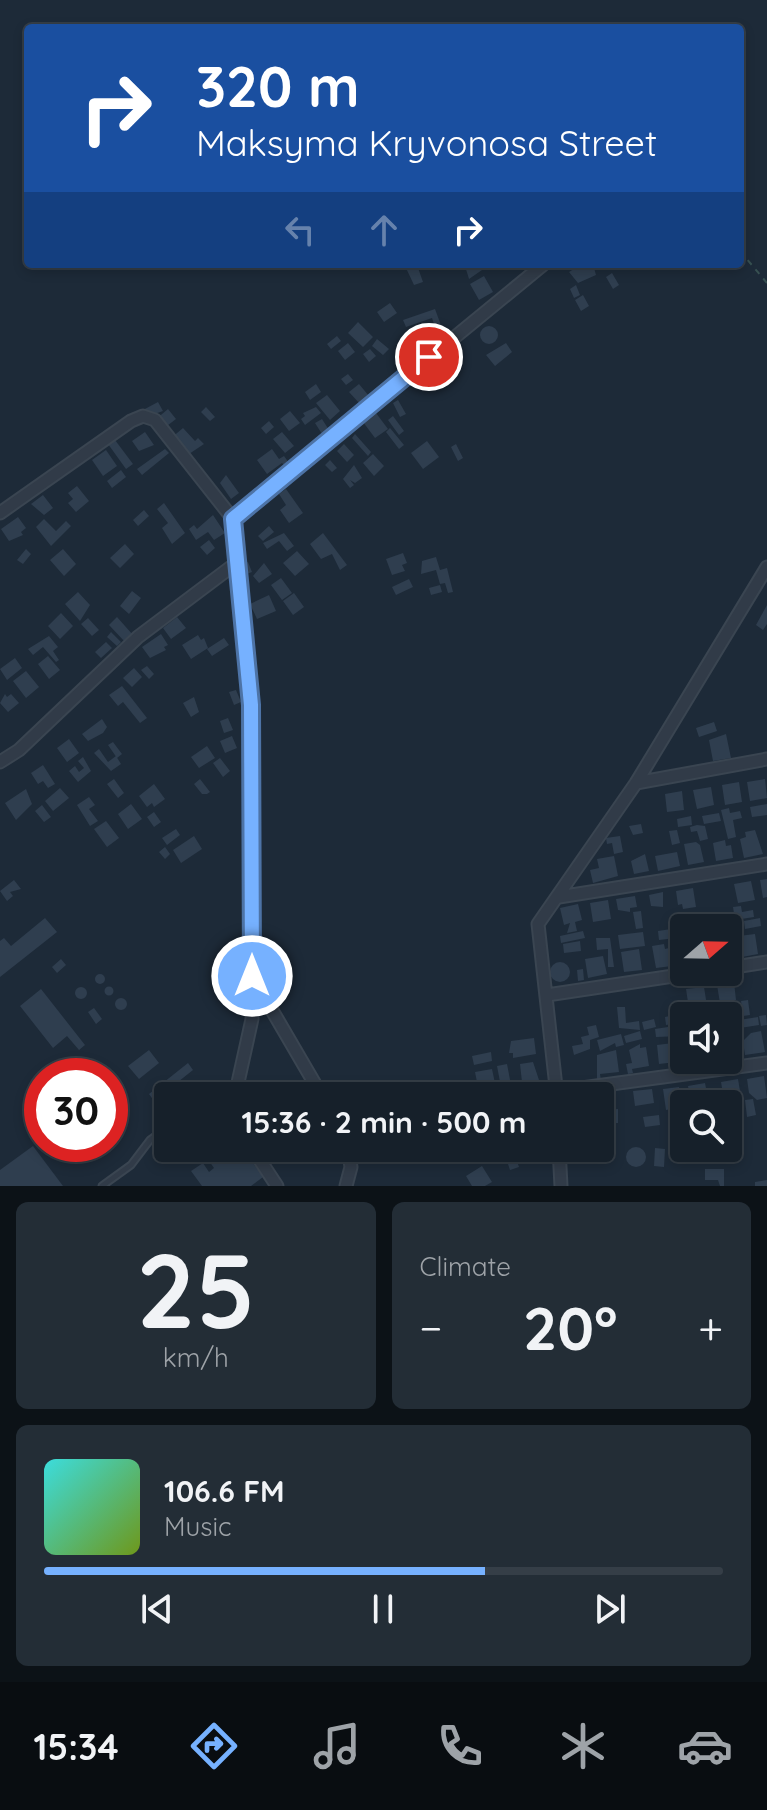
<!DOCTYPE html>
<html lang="en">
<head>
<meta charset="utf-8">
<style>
	body { margin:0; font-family:Quicksand,sans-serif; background:#232d36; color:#f1f3f6; height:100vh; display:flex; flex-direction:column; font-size:30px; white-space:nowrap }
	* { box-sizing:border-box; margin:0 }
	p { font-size:26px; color:#9ea3a8 }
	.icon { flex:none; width:44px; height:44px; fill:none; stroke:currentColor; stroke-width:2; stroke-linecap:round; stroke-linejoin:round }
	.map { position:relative; height:1186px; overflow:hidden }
	.panel { display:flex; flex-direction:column; gap:16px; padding:16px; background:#0c1217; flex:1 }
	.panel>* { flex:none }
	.top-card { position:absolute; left:24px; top:24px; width:720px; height:244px; border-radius:8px; box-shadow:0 4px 12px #0003,0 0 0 2px #353e47; background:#1a4fa0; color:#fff; overflow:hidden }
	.needle { width:52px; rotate:70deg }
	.buttons { position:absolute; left:670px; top:914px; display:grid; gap:16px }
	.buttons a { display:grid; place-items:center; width:72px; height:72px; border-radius:8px; background:#16202a; box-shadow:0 4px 12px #0003,0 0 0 2px #353e47; font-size:40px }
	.speed { position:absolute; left:24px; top:1058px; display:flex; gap:16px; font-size:40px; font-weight:700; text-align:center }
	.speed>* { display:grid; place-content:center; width:104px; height:104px; border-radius:50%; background:#16202a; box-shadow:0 4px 12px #0003,0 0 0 2px #353e47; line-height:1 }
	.speed .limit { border:12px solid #d22; background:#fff; color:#111 }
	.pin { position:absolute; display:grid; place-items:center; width:68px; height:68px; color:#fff; margin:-34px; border:4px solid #fff; border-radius:50%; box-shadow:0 2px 8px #0007 }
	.me { position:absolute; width:88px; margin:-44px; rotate:0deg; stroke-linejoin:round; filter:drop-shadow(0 0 6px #0008) }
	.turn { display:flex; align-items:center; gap:28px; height:168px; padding:0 40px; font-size:36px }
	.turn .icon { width:104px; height:104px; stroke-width:2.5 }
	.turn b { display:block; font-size:56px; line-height:68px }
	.lanes { display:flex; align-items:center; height:76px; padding:0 40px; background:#0003; justify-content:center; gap:40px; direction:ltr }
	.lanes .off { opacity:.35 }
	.big { font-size:60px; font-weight:700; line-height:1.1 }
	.panel .tile { flex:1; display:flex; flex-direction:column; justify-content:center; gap:12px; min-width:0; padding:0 28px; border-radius:12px; background:#232d36 }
	.panel .dial { align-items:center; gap:0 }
	.dial b { font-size:104px; line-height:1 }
	.song { display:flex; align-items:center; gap:24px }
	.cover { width:96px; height:96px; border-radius:12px; background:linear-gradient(135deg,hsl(180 70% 55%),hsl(80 70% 35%)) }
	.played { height:8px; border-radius:4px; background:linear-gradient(90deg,#76b1ff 65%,#353e47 65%) }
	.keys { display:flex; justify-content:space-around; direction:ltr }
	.heat { display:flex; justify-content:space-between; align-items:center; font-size:44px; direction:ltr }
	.panel .tiles { flex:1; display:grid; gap:16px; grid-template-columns:1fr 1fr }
	.tile:last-child { grid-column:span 2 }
	.trip { position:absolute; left:154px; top:1082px; width:460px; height:80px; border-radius:8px; background:#16202a; box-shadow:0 4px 12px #0003,0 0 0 2px #353e47; font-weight:700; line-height:80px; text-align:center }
	.tabs { display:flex; height:128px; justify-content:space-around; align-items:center; background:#090d11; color:#9ea3a8 }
	.tabs .icon { width:56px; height:56px }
	.tabs .active { color:#76b1ff }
	.tabs b { font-size:36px; color:#f1f3f6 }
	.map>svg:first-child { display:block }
	.building { fill:#2f3e4f }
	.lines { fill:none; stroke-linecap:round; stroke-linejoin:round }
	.lane-casing { stroke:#3a4551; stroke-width:9 }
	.street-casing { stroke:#3a4551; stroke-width:15 }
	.path { stroke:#375051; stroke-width:2; stroke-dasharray:6 6; stroke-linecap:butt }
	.lane { stroke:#313b48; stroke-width:5 }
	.street { stroke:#313b48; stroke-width:11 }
	.route-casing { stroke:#4d73a6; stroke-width:20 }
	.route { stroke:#76b1ff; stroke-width:14 }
</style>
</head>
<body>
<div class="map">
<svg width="767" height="1186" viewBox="0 0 767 1186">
	<rect width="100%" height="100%" fill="#1d2a38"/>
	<path class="building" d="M480 264 482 270 469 279 465 266Z
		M575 264H593L596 275 578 283 569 272 577 267Z
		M417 265 423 282 414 285 406 268Z
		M612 273 619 285 613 289 606 277Z
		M484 276 493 292 479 300 470 284Z
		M576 285 580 295 574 298 570 289Z
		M583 295 589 306 581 311 575 300Z
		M390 303 397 313 384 322 377 312Z
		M435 309 442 328 436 330 432 318 406 327 403 320Z
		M358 322 373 337 363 347 348 333Z
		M425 323 434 339 418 349 408 333Z
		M480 335a9 9 0 1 1 18 0a9 9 0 1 1-18 0Z
		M337 336 341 341 331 349 327 344Z
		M377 339 389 349 383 355 372 346Z
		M348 343 355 352 345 360 338 351Z
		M506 343 512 352 495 366 486 355Z
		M410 345 415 360 408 362 404 347Z
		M370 349 376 356 369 362 363 354Z
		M348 374 353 380 346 385 341 379Z
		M316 384 321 392 310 400 305 392Z
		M359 384 369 396 360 404 349 392Z
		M327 395 340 411 330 420 316 403Z
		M398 400 406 414 400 417 393 403Z
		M158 402 163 411 146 417 143 410Z
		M206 407 215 417 210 421 201 412Z
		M316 407 321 413 305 425 301 419 305 416 303 413Z
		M168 409 176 419 163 429 155 420Z
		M290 411 300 423 289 431 280 419Z
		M376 413 388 429 375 438 363 422Z
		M393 416 404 431 399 435 388 420Z
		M322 419 329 430 322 434 315 423Z
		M269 421 274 427 266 434 261 428Z
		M183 428 195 441 198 438 204 444 186 456 170 439Z
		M390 428 404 445 399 449 386 432Z
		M145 432 154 445 139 451 132 441Z
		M282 432 294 446 285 453 273 439Z
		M355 434 371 452 368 456 352 438Z
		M115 440 133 464 126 469 108 444Z
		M427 441 439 457 423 469 411 453Z
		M344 444 354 455 347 462 337 451Z
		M456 444 463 458 458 461 451 447Z
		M165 449 169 453 142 475 137 469Z
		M272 449 279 459 284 456 289 463 285 466 282 463 267 474 257 460Z
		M106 450 117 466 103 476 92 460Z
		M373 454 384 466 374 476 363 463Z
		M330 460 337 468 332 472 325 465Z
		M354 465 362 478 355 483 350 480 354 485 350 488 343 479Z
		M121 470 126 477 112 488 107 481Z
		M226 475 239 493 231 499 220 483Z
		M77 486 89 501 76 512 68 503 73 499 68 493Z
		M286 489 303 513 289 523 280 510 286 505 279 494Z
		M43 495 53 508 44 515 31 504Z
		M164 503 185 533 172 544 162 528 168 523 157 509Z
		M144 510 149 516 138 526 133 520Z
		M213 515 225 533 214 540 208 532 196 540 189 529 194 525 197 529Z
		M18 517 26 528 21 532 23 535 9 541 1 529Z
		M44 519 56 531 66 521 71 526 51 546 36 527Z
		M269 526 274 532 263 541 258 536Z
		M284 533 294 546 287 551 279 541 267 549 263 543Z
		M323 533 347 565 340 570 332 554 321 559 310 544Z
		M209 540 215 548 207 555 200 547Z
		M125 544 134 554 120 568 110 558Z
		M26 549 31 554 23 564 17 560Z
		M63 549 76 564 64 576 50 560Z
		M297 551 309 564 295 576 283 563Z
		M403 553 407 563 402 565 405 571 392 575 386 559Z
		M436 557 440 570 447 568 453 592 448 593 445 583 440 584 436 570 421 574 422 561Z
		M248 562 252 572 244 575 240 565Z
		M264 563 272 574 259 583 253 576Z
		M281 578 292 593 282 600 271 585Z
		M409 579 413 587 396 595 392 587Z
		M440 585 442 592 431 595 429 588Z
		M132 591 141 598 129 614 120 606Z
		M78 592 90 605 80 621 65 604Z
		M294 593 304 607 293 615 283 601Z
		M269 595 276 611 257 619 250 604Z
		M767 605V624L763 630 756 625Z
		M61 613 73 626 60 639 48 626Z
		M117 617 133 635 125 642 109 625Z
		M177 617 186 628 171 639 163 628Z
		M88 618 99 630 92 636 81 624Z
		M111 632 121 642 117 646 107 637Z
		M161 634 168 645 164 647 166 650 150 658 142 647Z
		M198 635 201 640 204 638 208 648 191 659 182 645Z
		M49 636 58 647 53 651 59 660 56 662 43 647 33 655 28 649Z
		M224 638 229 645 212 656 207 649Z
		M106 642 112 648 101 658 95 652Z
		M48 656 60 670 49 679 38 664Z
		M15 658 22 668 7 680 0 669Z
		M147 666 154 674 149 679 141 670Z
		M134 668 142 677 132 687 123 678Z
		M26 671 39 687 26 698 13 681Z
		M122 686 147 718 140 723 123 702 118 706 109 695Z
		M236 690 241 702 234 705 229 692Z
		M5 694 7 697 11 694 19 703 8 712 0 703Z
		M194 697 199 712 191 717 183 703Z
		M228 718 233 730 224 733 220 721Z
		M102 719 107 727 103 733 88 741 82 734Z
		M714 722 717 731 699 737 696 728Z
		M726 734 731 758 713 761 709 740Z
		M232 736 237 748 225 753 220 741Z
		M69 739 79 753 67 762 57 748Z
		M113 742 122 754 117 758 108 745Z
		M207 746 215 758 199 768 191 757Z
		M99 749 108 762 116 756 121 764 111 771 94 753Z
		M83 757 91 771 78 782 69 771 75 766 79 772 84 768 78 761Z
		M220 758 230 771 223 777 213 763Z
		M43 765 55 784 48 788 43 781 38 784 31 773Z
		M114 779 124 793 118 798 107 784Z
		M200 779 210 792 207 794H202L194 784Z
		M765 779 767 798 750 801 747 782Z
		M739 782 742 802 725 805 722 785Z
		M154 784 165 799 154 807 152 803 147 807 139 796Z
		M711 787 714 805 697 809 693 790Z
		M60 788 69 798 53 811 45 801Z
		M26 789 32 804 16 820 5 803Z
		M682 791 684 810 667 812 665 794Z
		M89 797 95 805 89 809 98 821 90 826 77 805Z
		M131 804 142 819 128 829 118 814Z
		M767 804V815L752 817 750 807Z
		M42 805 51 817 44 822 35 811Z
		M729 808 730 813 740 811 742 818 733 820 736 837 728 839 721 810Z
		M154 812 161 822 154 827 147 817Z
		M719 813 721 821 704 824 702 816Z
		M691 816 692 825 678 827 677 819Z
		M106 821 119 838 107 847 94 829Z
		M641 824 643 833 633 835 629 826Z
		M697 825 705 826 708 839 700 841 697 831 691 832 690 827Z
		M176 829 180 835 167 845 162 838Z
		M677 830 680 843 672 845 669 831Z
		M755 830 763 854 744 858 740 839 746 837 745 832Z
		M194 836 202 849 181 863 173 850Z
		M620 836 623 852 614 854 612 843 607 844 606 838Z
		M725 840 726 846 731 845 733 858 716 861 713 843Z
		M696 842 700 845 704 862 688 865 684 844Z
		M165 847 170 854 165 859 159 852Z
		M677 852 680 866 658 871 655 856Z
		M645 854 649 871 634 874 631 861Z
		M614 856 618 876 593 883 590 870 599 868 597 859Z
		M767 879V897L763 898 760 880Z
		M14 880 21 889 10 892 13 896 7 901 0 891Z
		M751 881 755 900 738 903 734 884Z
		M693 888 696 907 683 909 682 904 678 905 676 891Z
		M663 892V907L651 906 649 895Z
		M635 896 637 907 630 908V912L618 910 616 899Z
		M608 900 611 919 593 922 590 903Z
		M578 904 582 920 575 922 577 931 567 933 570 923 564 925 560 908Z
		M741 906 742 912 753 910 754 917 735 920 733 907Z
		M641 911 643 928 636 929 633 912Z
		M45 918 57 932 0 977V941L4 938 11 946Z
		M760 918 761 926 745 929 744 921Z
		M730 922 732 934H728V928H716V925Z
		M684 927V941L677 942 676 938 659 940 658 931Z
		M583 931 585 938 561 943 560 936Z
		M643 932 645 946 620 949 618 935Z
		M755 934 758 954 742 957 739 936Z
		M596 938H610L614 967H608V949L597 950Z
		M580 941 581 951 564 953 563 944Z
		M664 944 665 949 669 948 672 966 656 968 652 946Z
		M639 949 642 970 624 972 621 952Z
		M603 956 607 974 588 978 585 959Z
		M61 959 66 965 57 973 52 967Z
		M550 972a10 10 0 1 1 20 0a10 10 0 1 1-20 0Z
		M583 969 584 980 578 981 577 970Z
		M95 979a5 5 0 1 1 10 0a5 5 0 1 1-10 0Z
		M734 982 736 1000 720 1003 717 985Z
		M104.5 991a4.5 4.5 0 1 1 9 0a4.5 4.5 0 1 1-9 0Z
		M704 987 707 1006 689 1009 686 989Z
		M75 993a6 6 0 1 1 12 0a6 6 0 1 1-12 0Z
		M41 989 85 1045 79 1050 67 1036 53 1048 20 1006Z
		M115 1004a6 6 0 1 1 12 0a6 6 0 1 1-12 0Z
		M748 1000 750 1015 743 1016 741 1001Z
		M617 1007H625L626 1023 639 1021 640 1030 619 1028Z
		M94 1008 102 1019 96 1024 88 1012Z
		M739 1008V1017L725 1016V1009Z
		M689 1012H711V1016H689Z
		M683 1013 684 1022 666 1025 665 1017Z
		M766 1015 767 1025 761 1026 759 1016Z
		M758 1017 759 1025 740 1028 739 1020Z
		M654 1019 656 1027 644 1030 642 1022Z
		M737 1019 738 1028 728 1030V1021Z
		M596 1025 599 1037 590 1040V1049L574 1055 572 1046 583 1044 581 1037 589 1035 587 1027Z
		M681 1025 682 1036 656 1037 655 1029Z
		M640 1031 642 1039 626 1043 624 1036Z
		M761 1031 765 1052 745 1055 743 1041 751 1033Z
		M621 1034 624 1045 616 1047 615 1043 600 1051 597 1040Z
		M534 1038 536 1054 513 1058V1053H509L511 1041Z
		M673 1043 676 1062 659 1064 657 1045Z
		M640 1044V1048L646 1047 649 1066 632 1069 633 1073 628 1074 626 1064 632 1063 629 1050Z
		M149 1050 159 1063 139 1079 128 1066Z
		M616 1050 619 1072 600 1074 601 1081H597V1055Z
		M491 1052 492 1061 474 1065 472 1056Z
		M533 1062 539 1080 522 1082 520 1064Z
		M188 1063 193 1070 154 1101 149 1094Z
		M507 1064 511 1085 501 1087 497 1066Z
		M492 1069 496 1088 479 1092 475 1072Z
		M764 1076 767 1098 757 1100 749 1093 747 1079Z
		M738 1079 741 1097 724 1100 721 1082Z
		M705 1083 709 1104H691L688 1086Z
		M679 1087 682 1107 666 1110 663 1089Z
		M652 1089 654 1103 635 1106 633 1091Z
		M753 1099 756 1115 747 1117 745 1100Z
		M168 1105V1117L164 1119 159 1112Z
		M618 1109V1123H608V1110Z
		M684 1113V1123L674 1125 672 1115Z
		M659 1115 660 1125 645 1127 643 1117Z
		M168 1138V1148H179L170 1154 163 1142Z
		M33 1146 63 1186H0V1170Z
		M626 1157a10 10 0 1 1 20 0a10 10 0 1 1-20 0Z
		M200 1148H242L263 1177 251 1186H202L191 1171 203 1163 209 1172 214 1168Z
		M655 1148 665 1149 664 1167 654 1166Z
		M515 1155 519 1167 510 1170 506 1158Z
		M482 1166 492 1182 485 1186H472L466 1176Z
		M705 1169H724V1186H720L718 1180H705Z
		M767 1180V1186H755V1182Z"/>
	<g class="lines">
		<g class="lane-casing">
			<path id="lane" d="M102 1186 131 1165 150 1140 168 1127"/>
		</g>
		<g class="street-casing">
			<path id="street" d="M0 513 131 421 143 416 155 420 233 519
				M233 519 251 705 252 976 322 1096
				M233 519 544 264
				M0 762 19 750 138 637 235 564
				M636 783 767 759
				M559 897 767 864
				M728 968 767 962
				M547 995 700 972
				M235 1096 252 1019 253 987
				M522 1096 767 1063
				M557 1096 538 924 636 783 767 567
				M252 1148 277 1186
				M559 1148 561 1186
				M346 1186 351 1167 348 1148"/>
		</g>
		<path class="path" d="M740 251 767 283"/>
		<use href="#lane" class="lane"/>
		<use href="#street" class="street"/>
	</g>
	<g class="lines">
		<g class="route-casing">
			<path id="route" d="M252 976 251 705 233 519 429 357"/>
		</g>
		<use href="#route" class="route"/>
	</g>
</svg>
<div class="buttons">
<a><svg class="needle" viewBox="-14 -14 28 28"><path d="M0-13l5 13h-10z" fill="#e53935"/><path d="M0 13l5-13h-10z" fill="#9ea3a8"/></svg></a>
<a><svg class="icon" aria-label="sound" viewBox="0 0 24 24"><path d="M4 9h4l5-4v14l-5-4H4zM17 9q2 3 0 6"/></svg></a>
<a><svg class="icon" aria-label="search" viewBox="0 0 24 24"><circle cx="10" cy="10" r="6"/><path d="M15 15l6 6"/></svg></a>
</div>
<div class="speed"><div class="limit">30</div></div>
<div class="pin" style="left:429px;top:357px;background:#d93025"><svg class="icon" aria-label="arrive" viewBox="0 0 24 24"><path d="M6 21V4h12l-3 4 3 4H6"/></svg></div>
<svg class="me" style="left:252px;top:976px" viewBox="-20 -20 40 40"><circle r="17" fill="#76b1ff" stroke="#fff" stroke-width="3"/><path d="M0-11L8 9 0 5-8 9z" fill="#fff"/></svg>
<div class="trip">15:36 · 2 min · 500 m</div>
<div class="top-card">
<div class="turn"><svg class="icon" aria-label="right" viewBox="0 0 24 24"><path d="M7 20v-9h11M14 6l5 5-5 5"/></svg><div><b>320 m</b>Maksyma Kryvonosa Street</div></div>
<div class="lanes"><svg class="icon off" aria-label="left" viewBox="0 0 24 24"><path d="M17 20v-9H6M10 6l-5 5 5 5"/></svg><svg class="icon off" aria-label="ahead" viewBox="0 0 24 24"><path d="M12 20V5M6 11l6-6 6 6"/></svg><svg class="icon" aria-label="right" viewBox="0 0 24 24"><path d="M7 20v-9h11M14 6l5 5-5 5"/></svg></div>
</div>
</div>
<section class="panel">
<div class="tiles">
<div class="tile dial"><b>25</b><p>km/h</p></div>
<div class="tile"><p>Climate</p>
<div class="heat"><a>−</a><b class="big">20°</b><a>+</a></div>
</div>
<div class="tile">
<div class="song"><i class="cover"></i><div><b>106.6 FM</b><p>Music</p></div></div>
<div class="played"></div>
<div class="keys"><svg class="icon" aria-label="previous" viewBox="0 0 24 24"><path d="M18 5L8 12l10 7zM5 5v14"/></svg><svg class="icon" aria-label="pause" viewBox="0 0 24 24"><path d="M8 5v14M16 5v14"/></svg><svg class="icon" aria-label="next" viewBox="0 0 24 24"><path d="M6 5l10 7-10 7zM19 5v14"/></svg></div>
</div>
</div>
</section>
<nav class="tabs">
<b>15:34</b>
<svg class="icon active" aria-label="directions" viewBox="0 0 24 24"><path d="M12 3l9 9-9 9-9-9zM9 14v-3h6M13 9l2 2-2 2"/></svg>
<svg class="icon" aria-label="music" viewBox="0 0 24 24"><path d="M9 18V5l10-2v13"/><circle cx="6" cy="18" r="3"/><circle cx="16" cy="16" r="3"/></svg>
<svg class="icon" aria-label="phone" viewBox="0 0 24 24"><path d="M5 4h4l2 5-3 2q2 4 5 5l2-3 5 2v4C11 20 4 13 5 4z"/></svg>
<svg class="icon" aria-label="climate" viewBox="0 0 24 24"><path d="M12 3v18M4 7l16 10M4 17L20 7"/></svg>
<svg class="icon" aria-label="car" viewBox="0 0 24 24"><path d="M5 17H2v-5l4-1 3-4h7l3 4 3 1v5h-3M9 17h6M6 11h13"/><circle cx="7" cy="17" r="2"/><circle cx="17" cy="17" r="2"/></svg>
</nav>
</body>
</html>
